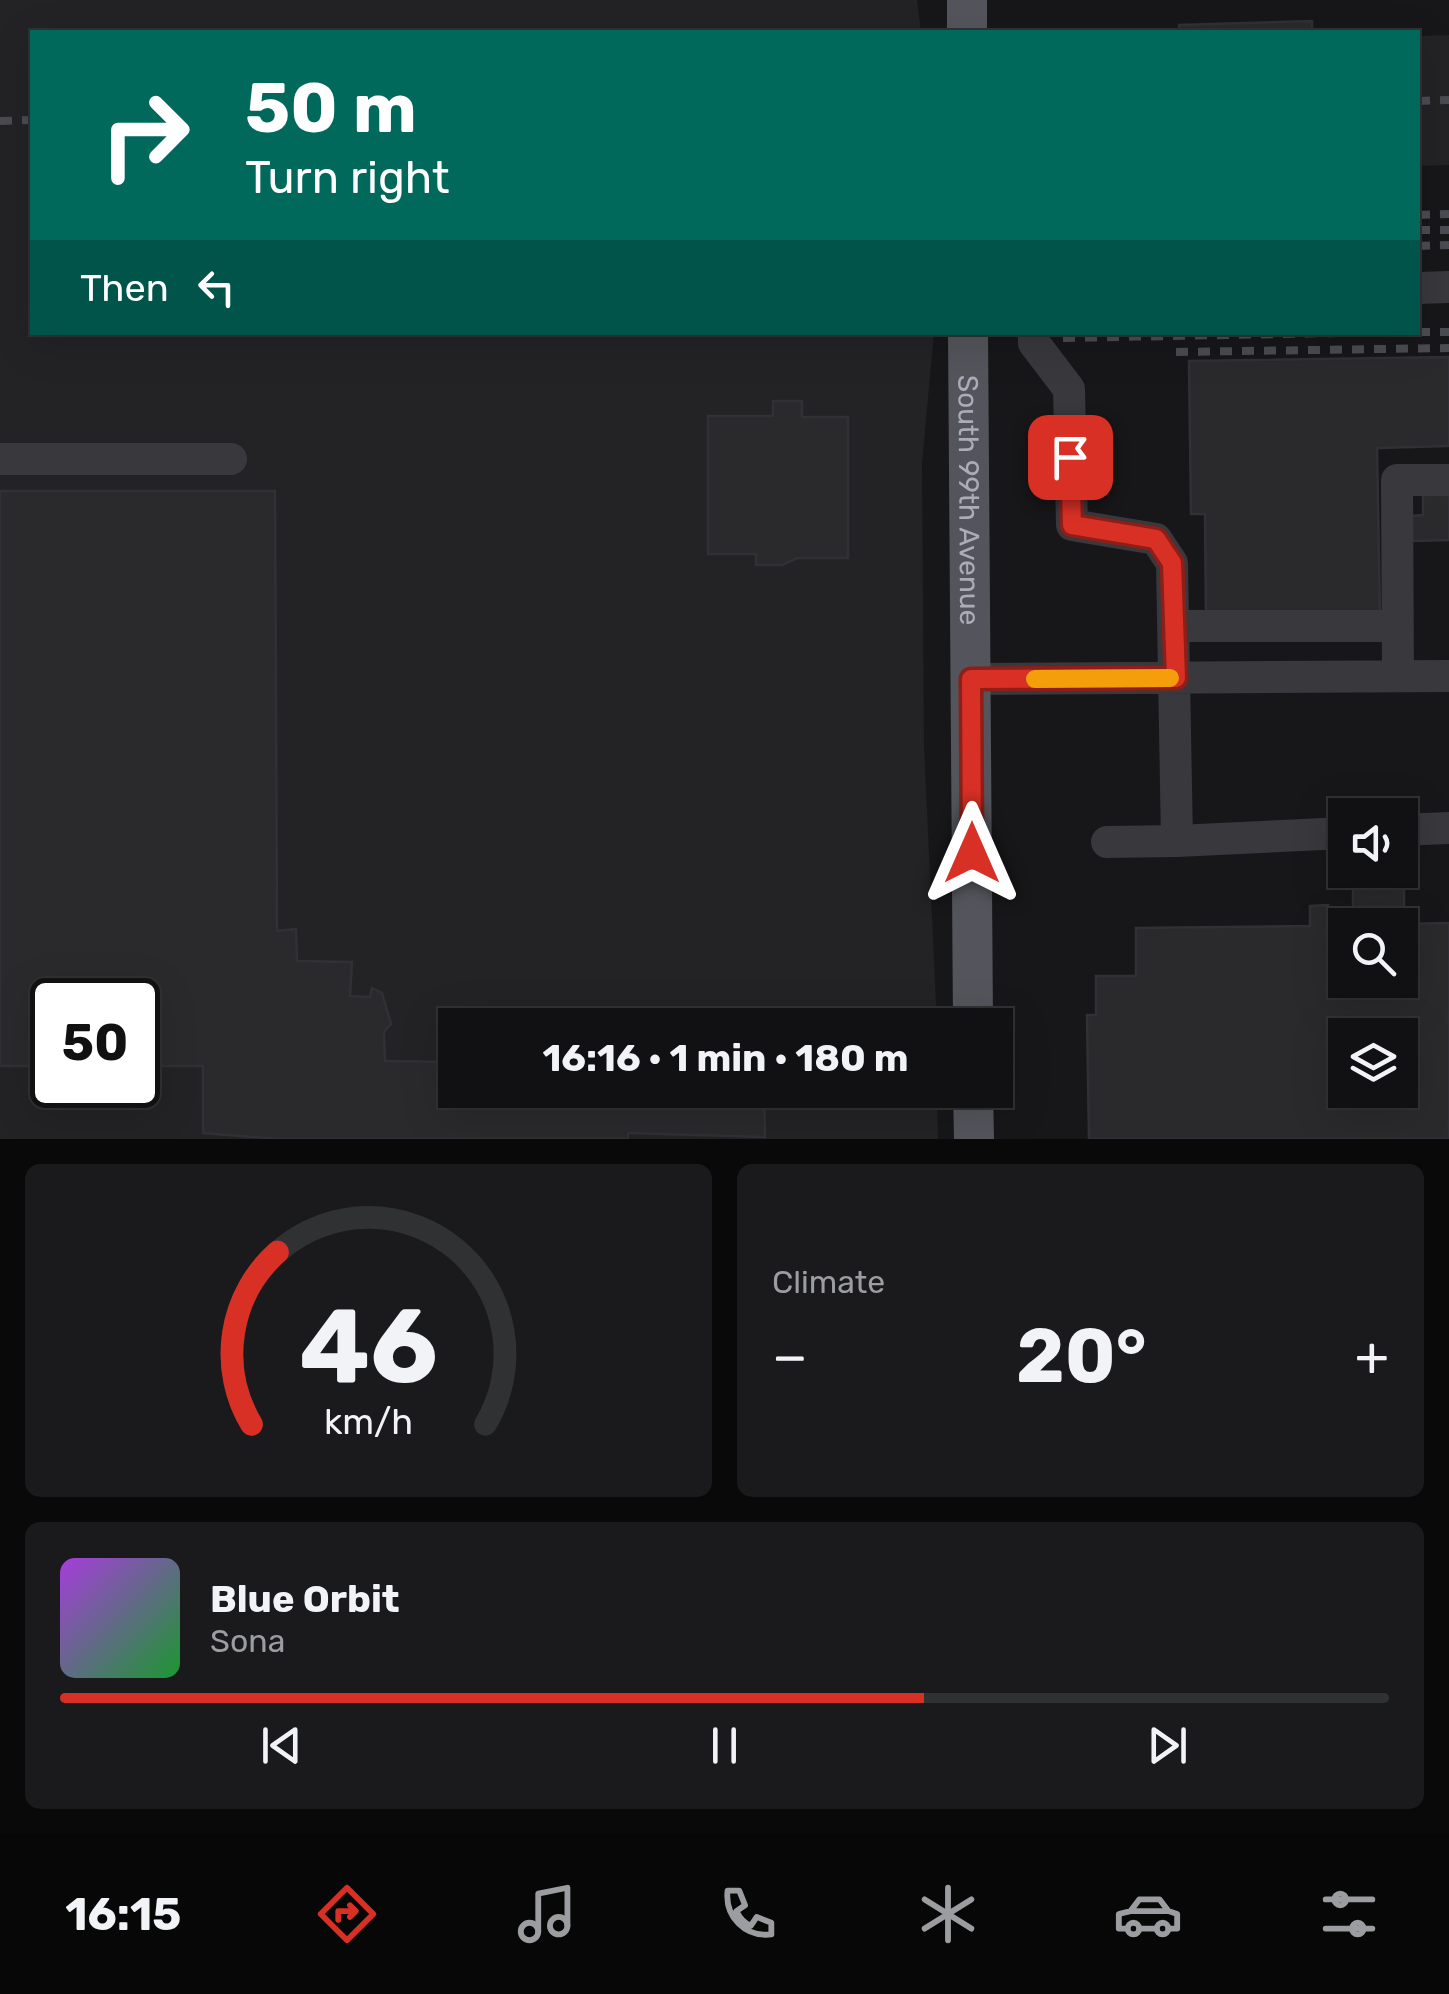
<!DOCTYPE html>
<html lang="en">
<head>
<meta charset="utf-8">
<style>
	body { margin:0; font-family:Rubik,sans-serif; background:#1a1a1c; color:#f1f3f6; height:100vh; display:flex; flex-direction:column; font-size:38px; white-space:nowrap }
	* { box-sizing:border-box; margin:0 }
	p { font-size:32px; color:#9c9da0 }
	.icon { flex:none; width:55px; height:55px; fill:none; stroke:currentColor; stroke-width:2; stroke-linecap:round; stroke-linejoin:round }
	.map { position:relative; height:1139px; overflow:hidden }
	.panel { display:flex; flex-direction:column; gap:25px; padding:25px; background:#09090a; flex:1 }
	.panel>* { flex:none }
	.guide { position:absolute; left:30px; top:30px; width:1390px; height:305px; border-radius:0px; box-shadow:0 10px 40px #0002,0 0 0 2px #303133; background:#00695c; color:#fff; overflow:hidden }
	.fabs { position:absolute; left:1328px; top:798px; display:grid; gap:20px }
	.fabs a { display:grid; place-items:center; width:90px; height:90px; border-radius:0px; background:#111113; box-shadow:0 10px 40px #0002,0 0 0 2px #303133; font-size:50px }
	.speed { position:absolute; left:30px; top:978px; display:flex; gap:20px; font-size:50px; font-weight:700; text-align:center }
	.speed>* { display:grid; place-content:center; width:130px; height:130px; border-radius:50%; background:#111113; box-shadow:0 10px 40px #0002,0 0 0 2px #303133; line-height:1 }
	.speed .limit { border:5px solid #111; border-radius:15px; background:#fff; color:#111 }
	.pin { position:absolute; display:grid; place-items:center; width:85px; height:85px; color:#fff; margin:-42px; border-radius:20px; box-shadow:0 5px 15px #0006 }
	.me { position:absolute; width:110px; margin:-55px; rotate:0deg; stroke-linejoin:round; filter:drop-shadow(0 0 8px #0008) }
	.turn { display:flex; align-items:center; gap:35px; height:210px; padding:0 50px; font-size:45px }
	.turn .icon { width:130px; height:130px; stroke-width:2.5 }
	.turn b { display:block; font-size:70px; line-height:85px }
	.then { display:flex; align-items:center; height:95px; padding:0 50px; background:#0003; gap:20px; font-size:38px }
	.big { font-size:75px; font-weight:700; line-height:1.1 }
	.panel .widget { flex:1; display:flex; flex-direction:column; justify-content:center; gap:15px; min-width:0; padding:0 35px; border-radius:15px; background:#1a1a1c }
	.panel .dial { align-items:center; gap:0 }
	.dial svg { height:260px; overflow:visible; fill:none; stroke:#303133; stroke-width:7; stroke-linecap:round; text-anchor:middle }
	.dial text { fill:#f1f3f6; stroke:none }
	.song { display:flex; align-items:center; gap:30px }
	.cover { width:120px; height:120px; border-radius:15px; background:linear-gradient(135deg,hsl(280 70% 55%),hsl(130 70% 35%)) }
	.played { height:10px; border-radius:5px; background:linear-gradient(90deg,#d93025 65%,#303133 65%) }
	.keys { display:flex; justify-content:space-around; direction:ltr }
	.heat { display:flex; justify-content:space-between; align-items:center; font-size:55px; direction:ltr }
	.panel .tiles { flex:1; display:grid; gap:25px; grid-template-columns:1fr 1fr }
	.widget:last-child { grid-column:span 2 }
	.trip { position:absolute; left:438px; top:1008px; width:575px; height:100px; border-radius:0px; background:#111113; box-shadow:0 10px 40px #0002,0 0 0 2px #303133; font-weight:700; line-height:100px; text-align:center }
	.tab-bar { display:flex; height:160px; justify-content:space-around; align-items:center; background:#070708; color:#9c9da0 }
	.tab-bar .icon { width:70px; height:70px }
	.tab-bar .current { color:#d93025 }
	.tab-bar b { font-size:45px; color:#f1f3f6 }
	.map>svg:first-child { display:block }
	.built { fill:#232326; fill-rule:evenodd }
	.building { fill:#2a2a2d; stroke:#313135; stroke-width:2.5; fill-rule:evenodd }
	.lines { fill:none; stroke-linecap:round; stroke-linejoin:round }
	.minor { stroke:#38383d; stroke-width:32 }
	.major { stroke:#54555c; stroke-width:40 }
	.rail { stroke:#4b4c52; stroke-width:8; stroke-dasharray:12 10; stroke-linecap:butt }
	.route-casing { stroke:#8d1f18; stroke-width:25 }
	.route { stroke:#d93025; stroke-width:18 }
	.slow { stroke:#f59e0b; stroke-width:18 }
	.labels { text-anchor:middle; dominant-baseline:central; stroke-width:10; stroke-linejoin:round; paint-order:stroke }
	.street-label { font-size:28px; fill:#aaacb8; stroke:#121214 }
</style>
</head>
<body>
<div class="map">
<svg width="1449" height="1139" viewBox="0 0 1449 1139">
	<rect width="100%" height="100%" fill="#171719"/>
	<path class="built" d="M0 0H917L921 32H32V332L934 333 922 463 924 746 937 1025H455V1090H937L938 1139H0ZM52 1000H138V1085H52Z
		M1449 35V165L1418 166V36Z"/>
	<path class="building" d="M1312 21V32H1179V25Z
		M1449 357V446L1377 448 1380 616 1206 619 1205 514H1191L1189 361Z
		M773 401H802V417H848V558H797L782 565H756V554H708V416H773Z
		M0 491H275L277 931 296 929 297 961 352 962 350 996 370 997 372 988 382 993 391 1024 384 1032 385 1061 455 1062V1090H764L765 1137 628 1133V1139H279L203 1133V1066H138V1000H52V1066H0Z
		M1423 495H1449V540L1412 541V516L1423 515Z
		M1404 884V924L1449 923V1139H1089L1087 1015H1096V976H1136V928L1310 926V906L1328 905V926H1345V980H1400V925H1353V885ZM1345 1035H1400V1090H1345Z"/>
	<g class="lines">
		<path class="minor" d="M1418 288 1449 287
			M1034 332V343L1069 389 1072 525 1156 539 1172 563 1177 841 1345 833
			M0 459H231
			M1174 626H1397
			M1398 676 1397 480H1449
			M971 679 1449 676
			M1400 830 1449 828
			M1107 842 1177 841"/>
		<g class="major">
			<path d="M967 32V0"/>
			<path id="s1" d="M968 332 973 1025"/>
			<path d="M973 1090 974 1139"/>
		</g>
		<path class="rail" d="M1418 101 1449 100
			M0 121 32 120
			M1418 215 1449 214
			M1418 230H1449
			M1418 246 1449 245
			M1418 332H1449
			M1063 338 1391 332
			M1176 352 1449 348"/>
	</g>
	<g class="lines">
		<g class="route-casing">
			<path id="route" d="M972 853 971 679 1176 678 1172 563 1156 539 1072 525 1070 457"/>
		</g>
		<use href="#route" class="route"/>
		<path class="slow" d="M1035 679 1170 678"/>
	</g>
	<g class="labels">
		<g class="street-label">
			<text stroke="none"><textPath href="#s1" startOffset="168">South 99th Avenue</textPath></text>
		</g>
	</g>
</svg>
<div class="fabs">
<a><svg class="icon" aria-label="sound" viewBox="0 0 24 24"><path d="M4 9h4l5-4v14l-5-4H4zM17 9q2 3 0 6"/></svg></a>
<a><svg class="icon" aria-label="search" viewBox="0 0 24 24"><circle cx="10" cy="10" r="6"/><path d="M15 15l6 6"/></svg></a>
<a><svg class="icon" aria-label="layers" viewBox="0 0 24 24"><path d="M12 4l9 5-9 5-9-5zM3 14l9 5 9-5"/></svg></a>
</div>
<div class="speed"><div class="limit">50</div></div>
<div class="pin" style="left:1070px;top:457px;background:#d93025"><svg class="icon" aria-label="arrive" viewBox="0 0 24 24"><path d="M6 21V4h12l-3 4 3 4H6"/></svg></div>
<svg class="me" style="left:972px;top:853px" viewBox="-20 -20 40 40"><path d="M0-17L14 15 0 8-14 15z" fill="#d93025" stroke="#fff" stroke-width="4"/></svg>
<div class="trip">16:16 · 1 min · 180 m</div>
<div class="guide">
<div class="turn"><svg class="icon" aria-label="right" viewBox="0 0 24 24"><path d="M7 20v-9h11M14 6l5 5-5 5"/></svg><div><b>50 m</b>Turn right</div></div>
<div class="then">Then<svg class="icon" aria-label="left" viewBox="0 0 24 24"><path d="M17 20v-9H6M10 6l-5 5 5 5"/></svg></div>
</div>
</div>
<section class="panel">
<div class="tiles">
<div class="widget dial"><svg viewBox="0 0 100 80">
<path d="M14 69A42 42 0 1 1 86 69"/>
<path d="M14 69A42 42 0 0 1 22 16" stroke="#d93025"/>
<text x="50" y="56" font-size="32" font-weight="700">46</text>
<text x="50" y="72" font-size="11">km/h</text>
</svg></div>
<div class="widget"><p>Climate</p>
<div class="heat"><a>−</a><b class="big">20°</b><a>+</a></div>
</div>
<div class="widget">
<div class="song"><i class="cover"></i><div><b>Blue Orbit</b><p>Sona</p></div></div>
<div class="played"></div>
<div class="keys"><svg class="icon" aria-label="previous" viewBox="0 0 24 24"><path d="M18 5L8 12l10 7zM5 5v14"/></svg><svg class="icon" aria-label="pause" viewBox="0 0 24 24"><path d="M8 5v14M16 5v14"/></svg><svg class="icon" aria-label="next" viewBox="0 0 24 24"><path d="M6 5l10 7-10 7zM19 5v14"/></svg></div>
</div>
</div>
</section>
<nav class="tab-bar">
<b>16:15</b>
<svg class="icon current" aria-label="directions" viewBox="0 0 24 24"><path d="M12 3l9 9-9 9-9-9zM9 14v-3h6M13 9l2 2-2 2"/></svg>
<svg class="icon" aria-label="music" viewBox="0 0 24 24"><path d="M9 18V5l10-2v13"/><circle cx="6" cy="18" r="3"/><circle cx="16" cy="16" r="3"/></svg>
<svg class="icon" aria-label="phone" viewBox="0 0 24 24"><path d="M5 4h4l2 5-3 2q2 4 5 5l2-3 5 2v4C11 20 4 13 5 4z"/></svg>
<svg class="icon" aria-label="climate" viewBox="0 0 24 24"><path d="M12 3v18M4 7l16 10M4 17L20 7"/></svg>
<svg class="icon" aria-label="car" viewBox="0 0 24 24"><path d="M5 17H2v-5l4-1 3-4h7l3 4 3 1v5h-3M9 17h6M6 11h13"/><circle cx="7" cy="17" r="2"/><circle cx="17" cy="17" r="2"/></svg>
<svg class="icon" aria-label="filters" viewBox="0 0 24 24"><path d="M4 7h16M4 17h16"/><circle cx="9" cy="7" r="2"/><circle cx="15" cy="17" r="2"/></svg>
</nav>
</body>
</html>
